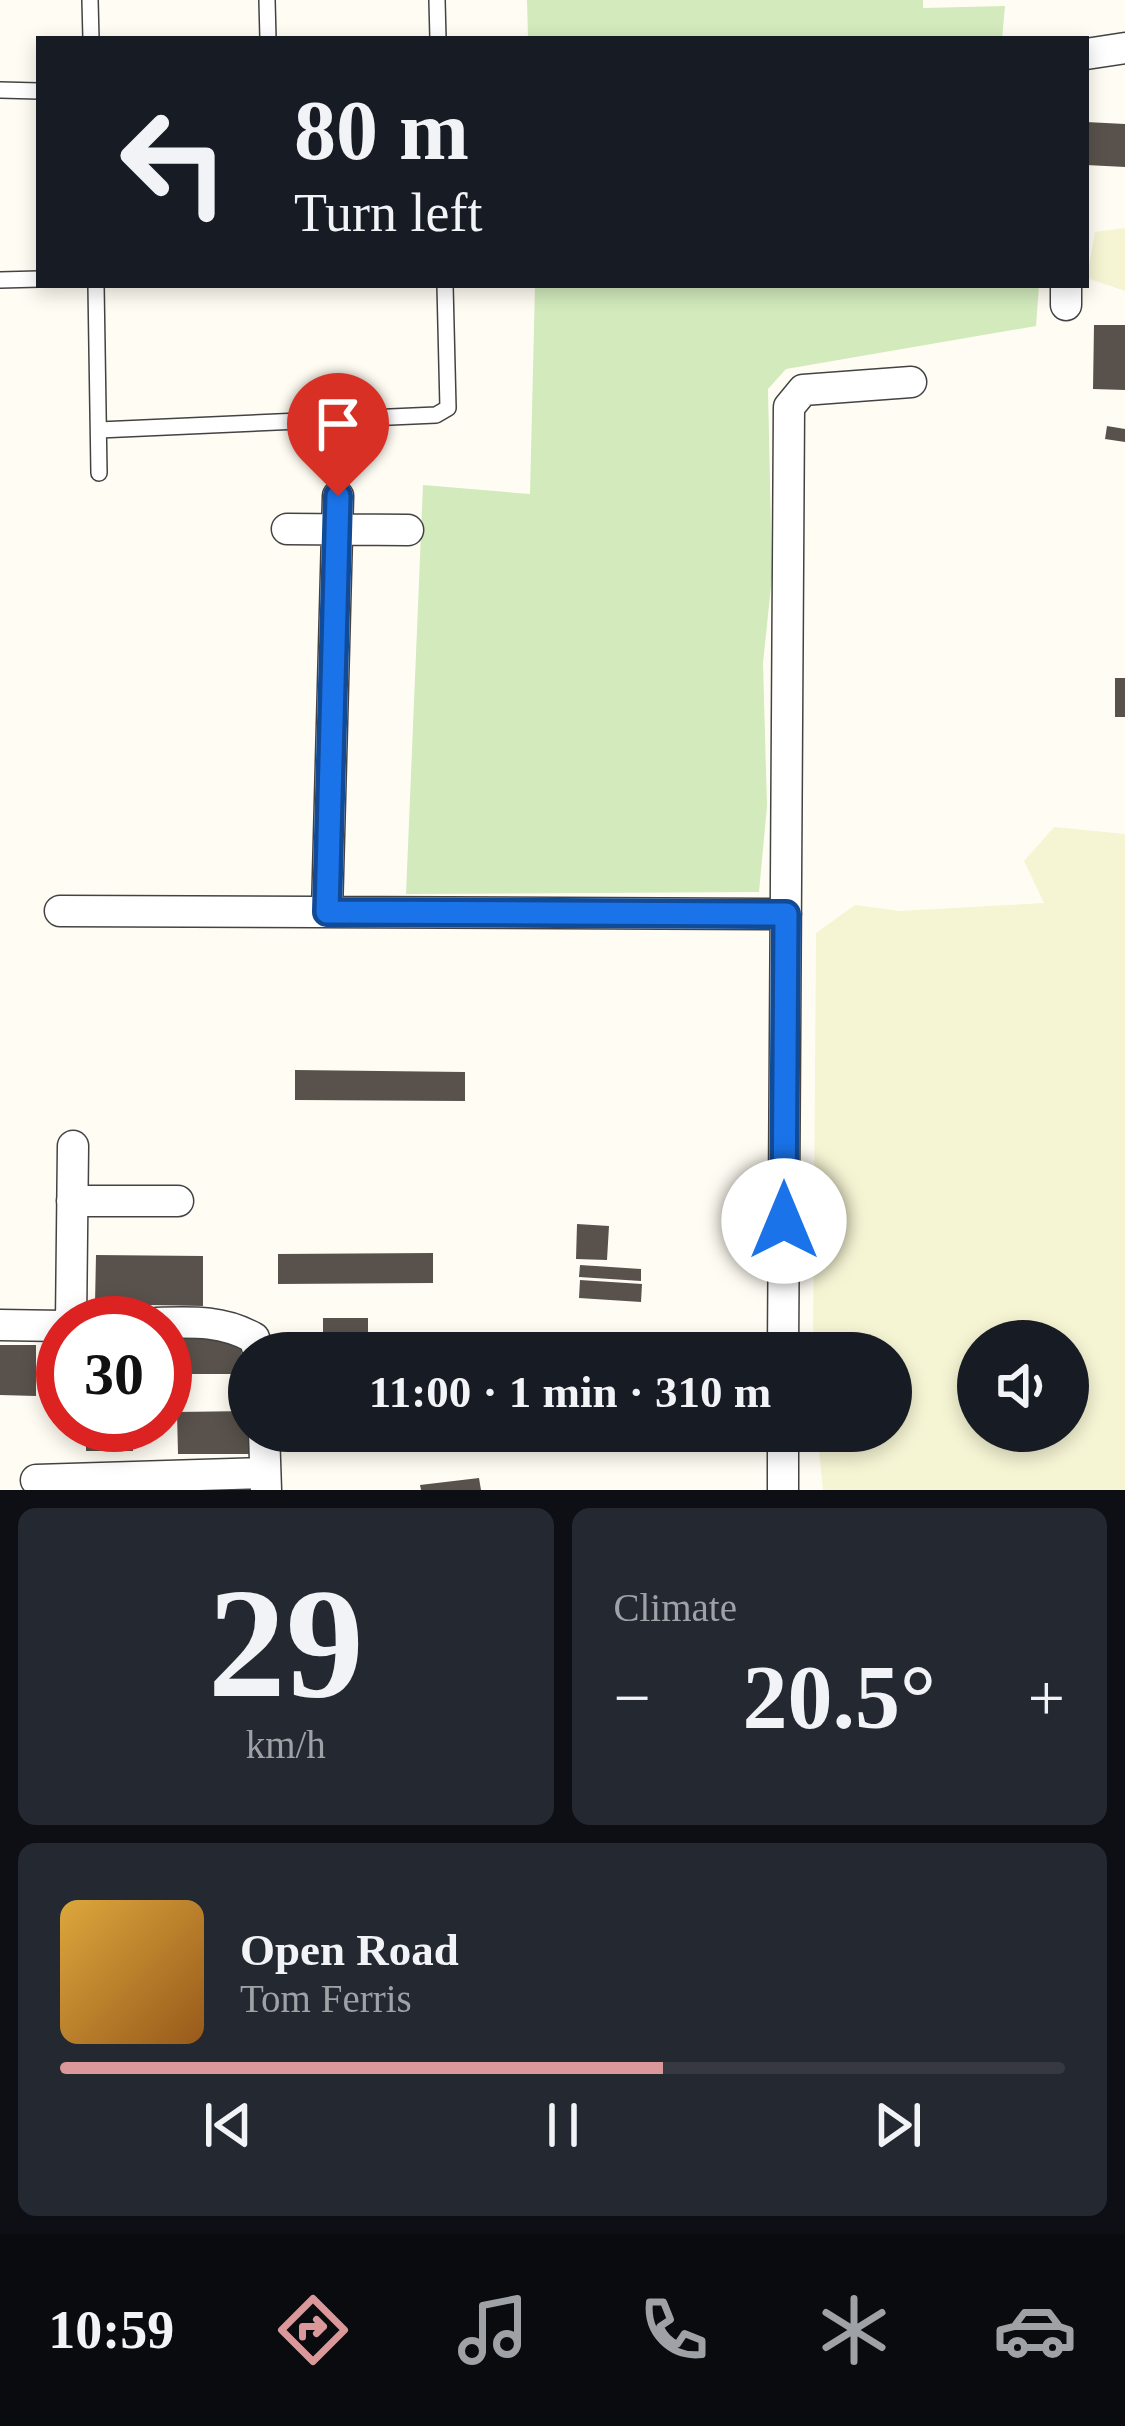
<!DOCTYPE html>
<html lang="en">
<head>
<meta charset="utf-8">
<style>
	body { margin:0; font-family:"Times New Roman",serif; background:#242831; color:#f1f3f6; height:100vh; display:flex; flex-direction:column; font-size:45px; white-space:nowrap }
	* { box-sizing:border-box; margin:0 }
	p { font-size:39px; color:#9ea1a6 }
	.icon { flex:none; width:66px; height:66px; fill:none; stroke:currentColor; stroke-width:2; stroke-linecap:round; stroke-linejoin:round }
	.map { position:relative; height:1490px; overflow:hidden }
	.sheet { display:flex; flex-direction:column; gap:18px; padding:18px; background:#0d0f14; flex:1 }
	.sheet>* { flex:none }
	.guide { position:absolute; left:36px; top:36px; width:1053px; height:252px; border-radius:0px; box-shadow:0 6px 18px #0003; background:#171b24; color:#f1f3f6; overflow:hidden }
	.controls { position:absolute; left:957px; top:1320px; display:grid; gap:24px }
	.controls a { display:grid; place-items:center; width:132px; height:132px; border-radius:50%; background:#171b24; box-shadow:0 6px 18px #0003; font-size:60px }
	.speed { position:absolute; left:36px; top:1296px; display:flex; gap:24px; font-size:60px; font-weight:700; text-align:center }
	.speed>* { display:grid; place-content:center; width:156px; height:156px; border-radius:50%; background:#171b24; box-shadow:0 6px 18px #0003; line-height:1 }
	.speed .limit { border:18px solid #d22; background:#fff; color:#111 }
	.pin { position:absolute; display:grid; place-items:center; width:102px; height:102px; color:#fff; margin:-123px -51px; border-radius:50% 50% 50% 0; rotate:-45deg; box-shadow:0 0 12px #0007 }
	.pin .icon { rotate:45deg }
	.me { position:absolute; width:132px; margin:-66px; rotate:0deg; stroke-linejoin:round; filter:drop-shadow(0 0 9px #0008) }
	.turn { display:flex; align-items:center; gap:42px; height:252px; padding:0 60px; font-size:54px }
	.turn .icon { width:156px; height:156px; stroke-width:2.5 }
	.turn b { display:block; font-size:84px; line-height:102px }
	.big { font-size:90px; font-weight:800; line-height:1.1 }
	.sheet .widget { flex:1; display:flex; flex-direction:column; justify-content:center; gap:18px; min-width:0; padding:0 42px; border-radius:18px; background:#242831 }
	.sheet .dial { align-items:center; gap:0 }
	.dial b { font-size:156px; line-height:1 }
	.song { display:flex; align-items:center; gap:36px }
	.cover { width:144px; height:144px; border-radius:18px; background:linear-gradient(135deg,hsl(40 70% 55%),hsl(30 70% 35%)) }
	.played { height:12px; border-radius:6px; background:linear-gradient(90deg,#db989a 60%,#363941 60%) }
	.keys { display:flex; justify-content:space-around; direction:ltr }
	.heat { display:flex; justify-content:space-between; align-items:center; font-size:66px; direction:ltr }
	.sheet .tiles { flex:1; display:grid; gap:18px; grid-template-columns:1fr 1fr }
	.widget:last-child { grid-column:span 2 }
	.trip { position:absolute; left:228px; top:1332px; width:684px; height:120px; border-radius:60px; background:#171b24; box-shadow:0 6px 18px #0003; font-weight:800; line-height:120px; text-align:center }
	.tabs { display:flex; height:192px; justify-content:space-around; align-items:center; background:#090b0e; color:#9ea1a6 }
	.tabs .icon { width:84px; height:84px }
	.tabs .current { color:#db989a }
	.tabs b { font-size:54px; color:#f1f3f6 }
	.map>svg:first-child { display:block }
	.farmland { fill:#f5f4d3; fill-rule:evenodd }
	.green { fill:#d2eabc }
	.building { fill:#59524c }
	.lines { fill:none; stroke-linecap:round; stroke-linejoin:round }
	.service-casing { stroke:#434343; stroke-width:18 }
	.minor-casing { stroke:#434343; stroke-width:33 }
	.service { stroke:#fff; stroke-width:15 }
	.minor { stroke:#fff; stroke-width:30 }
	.route-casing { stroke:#114b97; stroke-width:30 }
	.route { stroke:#1a73e8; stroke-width:21 }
</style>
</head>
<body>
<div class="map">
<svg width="1125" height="1490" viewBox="0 0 1125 1490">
	<rect width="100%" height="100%" fill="#fffdf3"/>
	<path class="farmland" d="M1125 228V291L1087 278 1095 232Z
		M1054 827 1125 834V1490H823L817 1431H891V1353H813L816 933 855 905 900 911 1044 903 1024 861ZM978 1341H1068V1431H978Z"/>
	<path class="green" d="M527 0H923V8L1005 6 1002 39H528Z
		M535 285H1039L1036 326 786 369 768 389 772 577 763 663 767 806 759 892 406 894 423 485 530 494Z"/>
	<path class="building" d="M1086 122 1125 124V167L1086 165Z
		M1094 325H1125V390L1093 389Z
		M1107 426 1125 429V442L1105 439Z
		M1115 678H1125V717H1115Z
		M295 1070 465 1072V1101L295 1100Z
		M577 1224 609 1226 607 1260 576 1259Z
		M433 1253V1283L278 1284V1254Z
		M96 1255 203 1256V1306L95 1304Z
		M580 1265 641 1269V1281L579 1277Z
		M580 1280 642 1284 641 1302 579 1298Z
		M323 1318H368V1339H323Z
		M173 1336 242 1337 241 1374H172Z
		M0 1345H36V1396L0 1395Z
		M249 1411 252 1454H178L177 1412Z
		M86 1425H133V1451H86Z
		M479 1478 481 1490H421L420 1485Z"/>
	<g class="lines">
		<g class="service-casing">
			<path id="service" d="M90 0 91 39
				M267 0 268 39
				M437 0 438 39
				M0 90 39 91
				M0 280 39 279
				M96 285 99 473
				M99 430 436 415 448 408 445 285"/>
		</g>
		<g class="minor-casing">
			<path id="minor" d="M1086 54 1125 48
				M1066 305V285
				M287 529 408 530
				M60 911 786 914
				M327 912 338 496
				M72 1201H178
				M71 1323 73 1146
				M156 1323C192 1322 222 1320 254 1338L259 1353
				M0 1325 63 1326
				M783 1353 789 407 803 390 911 382
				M264 1431 266 1490
				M36 1480 265 1473
				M783 1490V1431"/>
		</g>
		<use href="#service" class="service"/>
		<use href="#minor" class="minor"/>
	</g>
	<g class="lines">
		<g class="route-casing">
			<path id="route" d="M338 496 327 912 786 914 784 1221"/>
		</g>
		<use href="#route" class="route"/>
	</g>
</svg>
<div class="controls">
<a><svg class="icon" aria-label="sound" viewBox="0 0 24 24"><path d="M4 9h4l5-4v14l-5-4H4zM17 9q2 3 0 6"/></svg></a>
</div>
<div class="speed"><div class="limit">30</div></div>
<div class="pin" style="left:338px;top:496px;background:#d93025"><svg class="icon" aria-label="arrive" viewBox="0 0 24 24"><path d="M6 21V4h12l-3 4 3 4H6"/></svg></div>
<svg class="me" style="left:784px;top:1221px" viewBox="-20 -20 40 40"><circle r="19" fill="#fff"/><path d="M0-13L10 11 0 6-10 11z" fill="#1a73e8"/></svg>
<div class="trip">11:00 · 1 min · 310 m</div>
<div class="guide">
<div class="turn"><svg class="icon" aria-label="left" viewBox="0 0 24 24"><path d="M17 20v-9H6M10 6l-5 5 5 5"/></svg><div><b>80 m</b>Turn left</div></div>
</div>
</div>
<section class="sheet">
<div class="tiles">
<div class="widget dial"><b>29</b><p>km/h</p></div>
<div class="widget"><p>Climate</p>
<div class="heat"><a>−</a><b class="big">20.5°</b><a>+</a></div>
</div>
<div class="widget">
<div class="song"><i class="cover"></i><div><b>Open Road</b><p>Tom Ferris</p></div></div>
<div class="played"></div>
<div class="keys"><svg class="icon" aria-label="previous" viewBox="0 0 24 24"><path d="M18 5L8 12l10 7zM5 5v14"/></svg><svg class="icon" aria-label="pause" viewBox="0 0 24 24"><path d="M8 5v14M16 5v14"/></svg><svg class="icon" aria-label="next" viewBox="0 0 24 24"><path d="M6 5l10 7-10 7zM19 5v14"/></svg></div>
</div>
</div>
</section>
<nav class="tabs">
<b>10:59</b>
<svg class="icon current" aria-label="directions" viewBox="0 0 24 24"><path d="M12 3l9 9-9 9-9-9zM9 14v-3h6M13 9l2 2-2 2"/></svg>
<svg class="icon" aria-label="music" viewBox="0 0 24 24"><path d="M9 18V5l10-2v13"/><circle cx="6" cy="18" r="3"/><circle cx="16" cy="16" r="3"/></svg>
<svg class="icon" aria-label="phone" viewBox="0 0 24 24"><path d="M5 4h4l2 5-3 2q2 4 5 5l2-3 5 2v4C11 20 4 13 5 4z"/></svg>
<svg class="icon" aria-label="climate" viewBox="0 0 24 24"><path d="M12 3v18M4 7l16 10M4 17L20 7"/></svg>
<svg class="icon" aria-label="car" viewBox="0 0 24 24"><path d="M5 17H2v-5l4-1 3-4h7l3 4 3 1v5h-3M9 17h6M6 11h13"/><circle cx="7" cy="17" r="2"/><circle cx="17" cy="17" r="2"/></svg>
</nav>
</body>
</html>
